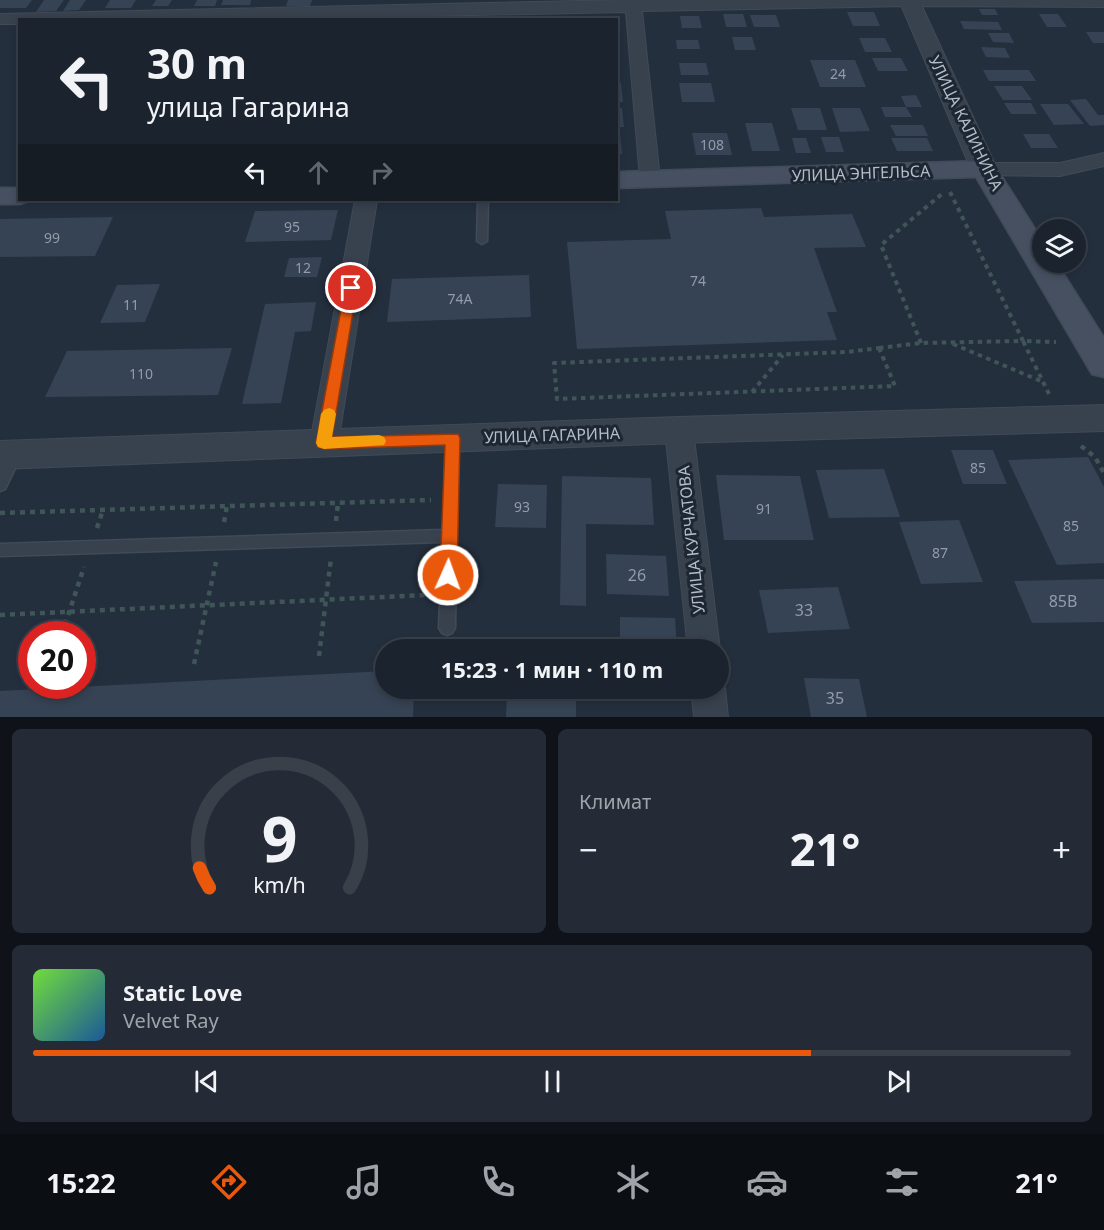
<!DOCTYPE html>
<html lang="ru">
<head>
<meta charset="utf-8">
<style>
	body { margin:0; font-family:"Noto Sans",sans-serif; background:#242b36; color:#f1f3f6; height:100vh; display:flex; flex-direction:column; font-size:22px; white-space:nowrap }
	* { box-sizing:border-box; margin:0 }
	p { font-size:20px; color:#a0a4aa }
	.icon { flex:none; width:33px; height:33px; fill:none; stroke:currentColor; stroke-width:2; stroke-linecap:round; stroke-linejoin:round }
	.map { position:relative; height:717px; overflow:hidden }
	.panel { display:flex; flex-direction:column; gap:12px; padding:12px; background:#0f1319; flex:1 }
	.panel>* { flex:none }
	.top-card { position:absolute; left:18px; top:18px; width:600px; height:183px; border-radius:0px; box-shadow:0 3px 9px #0003,0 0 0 2px #39404a; background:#1b232e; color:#f1f3f6; overflow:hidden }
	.controls { position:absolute; left:1032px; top:219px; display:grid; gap:12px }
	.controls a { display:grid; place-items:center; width:54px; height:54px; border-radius:50%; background:#1b232e; box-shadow:0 3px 9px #0003,0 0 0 2px #39404a; font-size:30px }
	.speed { position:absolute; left:18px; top:621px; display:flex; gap:12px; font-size:30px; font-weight:700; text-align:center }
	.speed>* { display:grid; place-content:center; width:78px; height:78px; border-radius:50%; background:#1b232e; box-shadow:0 3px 9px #0003,0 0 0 2px #39404a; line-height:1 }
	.speed .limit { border:9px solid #d22; background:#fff; color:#111 }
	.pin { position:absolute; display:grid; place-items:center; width:51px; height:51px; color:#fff; margin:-26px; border:3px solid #fff; border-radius:50%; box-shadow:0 2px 6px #0007 }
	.me { position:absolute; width:66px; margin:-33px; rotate:2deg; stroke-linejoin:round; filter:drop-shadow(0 0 4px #0008) }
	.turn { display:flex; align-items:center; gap:21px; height:126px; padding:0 30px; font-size:27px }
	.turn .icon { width:78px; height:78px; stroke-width:2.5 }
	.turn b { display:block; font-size:42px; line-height:51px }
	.lanes { display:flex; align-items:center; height:57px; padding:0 30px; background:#0003; justify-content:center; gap:30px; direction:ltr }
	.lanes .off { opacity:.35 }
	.big { font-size:45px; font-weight:700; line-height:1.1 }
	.panel .widget { flex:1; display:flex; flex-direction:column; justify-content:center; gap:9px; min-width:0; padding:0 21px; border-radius:9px; background:#242b36 }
	.panel .dial { align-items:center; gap:0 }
	.dial svg { height:156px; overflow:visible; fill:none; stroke:#39404a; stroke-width:7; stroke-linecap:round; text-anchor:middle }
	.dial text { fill:#f1f3f6; stroke:none }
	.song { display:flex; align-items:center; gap:18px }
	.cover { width:72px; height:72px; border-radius:9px; background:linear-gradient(135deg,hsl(100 70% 55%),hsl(210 70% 35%)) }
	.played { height:6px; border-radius:3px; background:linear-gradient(90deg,#ea580c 75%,#39404a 75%) }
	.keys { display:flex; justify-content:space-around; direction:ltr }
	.heat { display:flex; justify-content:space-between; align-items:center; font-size:33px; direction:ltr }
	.panel .tiles { flex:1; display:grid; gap:12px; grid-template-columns:1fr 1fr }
	.widget:last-child { grid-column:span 2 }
	.trip { position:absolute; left:375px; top:639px; width:354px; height:60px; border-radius:30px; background:#1b232e; box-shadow:0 3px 9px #0003,0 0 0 2px #39404a; font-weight:700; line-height:60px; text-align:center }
	.tabs { display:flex; height:96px; justify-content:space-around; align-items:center; background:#0b0e12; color:#a0a4aa }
	.tabs .icon { width:42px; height:42px }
	.tabs .active { color:#ea580c }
	.tabs b { font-size:27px; color:#f1f3f6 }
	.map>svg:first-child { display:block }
	.building { fill:#364354 }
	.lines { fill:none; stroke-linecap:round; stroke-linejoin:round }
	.service-casing { stroke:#414a57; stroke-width:3 }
	.minor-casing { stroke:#414a57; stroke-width:2 }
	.tertiary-casing { stroke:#414a57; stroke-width:2 }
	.secondary-casing { stroke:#414a57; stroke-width:3 }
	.path-far1 { stroke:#3f5557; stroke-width:4; stroke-dasharray:4.5 4.5; stroke-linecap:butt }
	.path { stroke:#3f5557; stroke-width:4.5; stroke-dasharray:5 5; stroke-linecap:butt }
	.service { fill:#38414e; fill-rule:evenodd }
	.minor { fill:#38414e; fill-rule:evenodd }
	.tertiary { fill:#38414e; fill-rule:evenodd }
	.secondary { fill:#465061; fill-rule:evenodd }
	.route { fill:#ea580c; stroke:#983908; stroke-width:1.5 }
	.slow { fill:#f59e0b }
	.labels { text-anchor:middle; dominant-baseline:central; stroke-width:6; stroke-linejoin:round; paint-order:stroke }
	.number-label { font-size:14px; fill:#929caa }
	.street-label { font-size:16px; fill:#b4bcc9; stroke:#1d2633 }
	.near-number-label { font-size:16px; fill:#929caa }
</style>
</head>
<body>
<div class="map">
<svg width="1104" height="717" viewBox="0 0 1104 717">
	<rect width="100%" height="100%" fill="#242f3e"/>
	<path class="building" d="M0 0H32L26 8H0Z
		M44 0H64L56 11 36 12Z
		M70 0H86L79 10 63 11Z
		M110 0H136L131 8H105Z
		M156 0H172L168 6H152Z
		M197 0H217L215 6H194Z
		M223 0H251L250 5H221Z
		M288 0H312L310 6H286Z
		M979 9H995L998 15H982Z
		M847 12H874L880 26H853Z
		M723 14H743L747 27H726Z
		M1039 14H1058L1067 27H1047Z
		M750 15H776L780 27H754Z
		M680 16H699L702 28H682Z
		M960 21 998 22 1002 30 964 29Z
		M1086 32H1104V43H1093Z
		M988 33H1009L1014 43 993 42Z
		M732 37H752L756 50H735Z
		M859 38H885L892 52H865Z
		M676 40H698L700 49H677Z
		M981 47 1005 48 1010 58 986 57Z
		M872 58H901L908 71H878Z
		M810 60H855L866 87H820Z
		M679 63H706L709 75H681Z
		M983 70H1029L1036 81H989Z
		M616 83H621L623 102H616Z
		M679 83H711L715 102H682Z
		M994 86H1022L1032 100H1003Z
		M916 95 922 107H906L901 96Z
		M1086 99 1098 115H1104V125L1090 126 1070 100Z
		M1004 103H1031L1037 114H1011Z
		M1040 104H1068L1084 124 1054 125Z
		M881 107H906L912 117H885Z
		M616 108H622L624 127H616Z
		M791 108H820L827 130H798Z
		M832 108H860L870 131 840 132Z
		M745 123H772L780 151H752Z
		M890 125H923L928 136H896Z
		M616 133H620L622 154H616Z
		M692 133H727L732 155H696Z
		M1023 134H1049L1058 148H1031Z
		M821 137H839L844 152H826Z
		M792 138H806L811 153H796Z
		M891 138H927L933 151H897Z
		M761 208 764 217 852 214 866 247 814 248 837 312H827L837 340 577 349 567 242 671 239 665 211Z
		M338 210 331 240 245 242 255 211Z
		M113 217 95 256 0 257V219Z
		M322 257 317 277H284L289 258Z
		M529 275 531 317 387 322 392 279Z
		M160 284 145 322 100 323 117 285Z
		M316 302 311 331 295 332 281 403 242 404 265 304Z
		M232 348 218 395 45 397 67 351Z
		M951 450H993L1007 484H963Z
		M1088 457 1104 487V563L1057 565 1008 460Z
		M884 469 900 517 829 518 816 470Z
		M716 475 800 476 814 540H724Z
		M562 476 651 478 654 525 586 524V606L560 605Z
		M498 484 547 485 546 528 495 527Z
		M959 520 983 582 921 584 899 522Z
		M606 554 666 556 669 596 607 594Z
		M1104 579V622L1032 623 1014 581Z
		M838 587 850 629 768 633 759 590Z
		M620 617 675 618 677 650H620Z
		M386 671V688H414L413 717H0V691Z
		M804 678 859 679 867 717H811Z
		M507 688H576V717H506Z"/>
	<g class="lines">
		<g class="service-casing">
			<path id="service" d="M478 200H488L487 241 482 244 477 241Z
				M452 433 457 434 458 438 455 628 452 633 447 635 442 633 439 628 442 542 0 556V544L443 530 446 438 447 434Z
				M14 451 19 452 21 456 5 489 0 491V471L9 452Z"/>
		</g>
		<g class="minor-casing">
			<path id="minor" d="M625 0H1104V7L909 6 642 11 660 179 657 183 650 185 643 183 640 179 626 12 229 20H20V24H0V14Z
				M1104 153V166L1060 176 984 175 977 173 974 169 977 165 984 163H1060Z
				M355 200H377L338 443 334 451 324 454 314 451 310 443Z
				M679 419 689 422 693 430 720 650 718 654V650H688L665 430 669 422Z
				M718 676 725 688 728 717H694L691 688H718Z"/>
		</g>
		<g class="tertiary-casing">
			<path id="tertiary" d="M899 0H919L997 169 993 174 984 177 975 174 971 169Z
				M1104 405V431L679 443 0 469V441L679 417Z"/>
		</g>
		<g class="secondary-casing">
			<path id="secondary" d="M984 161 993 163 1042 240V262H1056L1104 338V377L1092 374 976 177 616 188V172Z
				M0 188H20V200H31L20 204H0Z"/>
		</g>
		<path class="path-far1" d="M921 343 881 245 943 193
			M953 344 1043 382
			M879 348 895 386 557 399 554 363 847 352Z
			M879 348 921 343 1023 341 950 192
			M752 392 783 355
			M1049 394 1023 341 1056 342"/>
		<path class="path" d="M1081 446 1095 457 1104 473
			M0 513 431 500
			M336 521 338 503
			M224 522 227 506
			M97 528 103 510
			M0 615 426 595
			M62 634 84 567
			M319 656 331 558
			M194 664 216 562"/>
		<use href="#service" class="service"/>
		<use href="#minor" class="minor"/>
		<use href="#tertiary" class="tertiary"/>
		<use href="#secondary" class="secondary"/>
	</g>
	<path class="route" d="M351 284 357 288 332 437 458 434 460 438 457 575 454 580 448 582 443 580 440 575 445 445 324 449 318 447 316 443 345 288Z"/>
	<path class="slow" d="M329 408 334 410 336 414 332 437 379 435 384 437 386 441 384 445 324 449 318 447 316 443 321 414 324 410Z"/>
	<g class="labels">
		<g class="number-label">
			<text x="838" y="73">24</text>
			<text x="712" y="144">108</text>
			<text x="292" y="226">95</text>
			<text x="52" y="237">99</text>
			<text x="303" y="267">12</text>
			<text x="698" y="280">74</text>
			<text x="460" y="298">74А</text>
			<text x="131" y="304">11</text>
			<text x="141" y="373">110</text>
			<text x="978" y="467">85</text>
			<text x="522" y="506">93</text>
			<text x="764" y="508">91</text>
			<text x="1071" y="525">85</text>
			<text x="940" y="552">87</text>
		</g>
		<g class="street-label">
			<text transform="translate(966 123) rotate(64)">УЛИЦА КАЛИНИНА</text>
			<text transform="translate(861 173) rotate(-2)">УЛИЦА ЭНГЕЛЬСА</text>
			<text transform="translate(552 435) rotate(-2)">УЛИЦА ГАГАРИНА</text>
			<text transform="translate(691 540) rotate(-96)">УЛИЦА КУРЧАТОВА</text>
		</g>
		<g class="near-number-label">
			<text x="637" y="575">26</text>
			<text x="1063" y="601">85В</text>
			<text x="804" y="610">33</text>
			<text x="835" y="698">35</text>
		</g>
	</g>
</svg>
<div class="controls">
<a><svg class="icon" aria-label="layers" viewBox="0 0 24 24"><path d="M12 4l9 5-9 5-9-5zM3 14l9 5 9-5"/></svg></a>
</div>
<div class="speed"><div class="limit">20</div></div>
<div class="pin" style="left:351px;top:288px;background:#d93025"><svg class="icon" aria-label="arrive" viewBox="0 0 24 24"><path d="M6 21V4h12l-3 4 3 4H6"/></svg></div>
<svg class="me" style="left:448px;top:575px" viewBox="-20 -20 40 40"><circle r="17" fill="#ea580c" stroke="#fff" stroke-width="3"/><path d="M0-11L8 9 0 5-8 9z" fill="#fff"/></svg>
<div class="trip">15:23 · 1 мин · 110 m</div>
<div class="top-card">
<div class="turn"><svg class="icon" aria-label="left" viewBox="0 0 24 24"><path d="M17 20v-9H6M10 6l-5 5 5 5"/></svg><div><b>30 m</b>улица Гагарина</div></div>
<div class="lanes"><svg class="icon" aria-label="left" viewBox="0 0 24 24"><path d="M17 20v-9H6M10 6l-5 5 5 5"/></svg><svg class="icon off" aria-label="ahead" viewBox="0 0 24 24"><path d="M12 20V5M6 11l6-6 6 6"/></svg><svg class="icon off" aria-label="right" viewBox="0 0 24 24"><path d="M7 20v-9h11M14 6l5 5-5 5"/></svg></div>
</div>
</div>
<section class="panel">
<div class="tiles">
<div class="widget dial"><svg viewBox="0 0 100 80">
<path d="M14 69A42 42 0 1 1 86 69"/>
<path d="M14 69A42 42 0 0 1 9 59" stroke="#ea580c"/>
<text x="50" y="56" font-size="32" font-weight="700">9</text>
<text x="50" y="72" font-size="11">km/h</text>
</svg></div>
<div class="widget"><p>Климат</p>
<div class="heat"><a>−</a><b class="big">21°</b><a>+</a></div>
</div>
<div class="widget">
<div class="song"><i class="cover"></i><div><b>Static Love</b><p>Velvet Ray</p></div></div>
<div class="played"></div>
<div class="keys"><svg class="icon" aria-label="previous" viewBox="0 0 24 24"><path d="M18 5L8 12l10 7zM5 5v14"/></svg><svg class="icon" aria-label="pause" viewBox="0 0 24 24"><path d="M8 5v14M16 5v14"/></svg><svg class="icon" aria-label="next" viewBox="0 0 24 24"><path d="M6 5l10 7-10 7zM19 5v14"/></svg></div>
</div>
</div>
</section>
<nav class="tabs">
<b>15:22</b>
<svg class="icon active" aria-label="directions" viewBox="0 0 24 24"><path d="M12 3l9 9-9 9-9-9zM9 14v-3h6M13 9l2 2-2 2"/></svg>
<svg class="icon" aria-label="music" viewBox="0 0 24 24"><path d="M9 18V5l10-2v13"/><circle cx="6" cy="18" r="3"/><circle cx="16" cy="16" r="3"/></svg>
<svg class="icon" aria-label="phone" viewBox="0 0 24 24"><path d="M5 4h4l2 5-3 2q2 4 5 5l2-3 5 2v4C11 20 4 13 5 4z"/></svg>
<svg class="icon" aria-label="climate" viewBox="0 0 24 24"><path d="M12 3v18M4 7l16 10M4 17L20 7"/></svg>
<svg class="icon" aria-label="car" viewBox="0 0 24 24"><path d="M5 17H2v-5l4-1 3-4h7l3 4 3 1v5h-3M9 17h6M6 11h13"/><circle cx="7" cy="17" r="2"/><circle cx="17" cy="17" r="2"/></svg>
<svg class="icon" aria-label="filters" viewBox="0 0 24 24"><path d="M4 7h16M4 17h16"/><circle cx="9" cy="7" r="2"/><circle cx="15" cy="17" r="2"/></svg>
<b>21°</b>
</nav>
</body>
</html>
